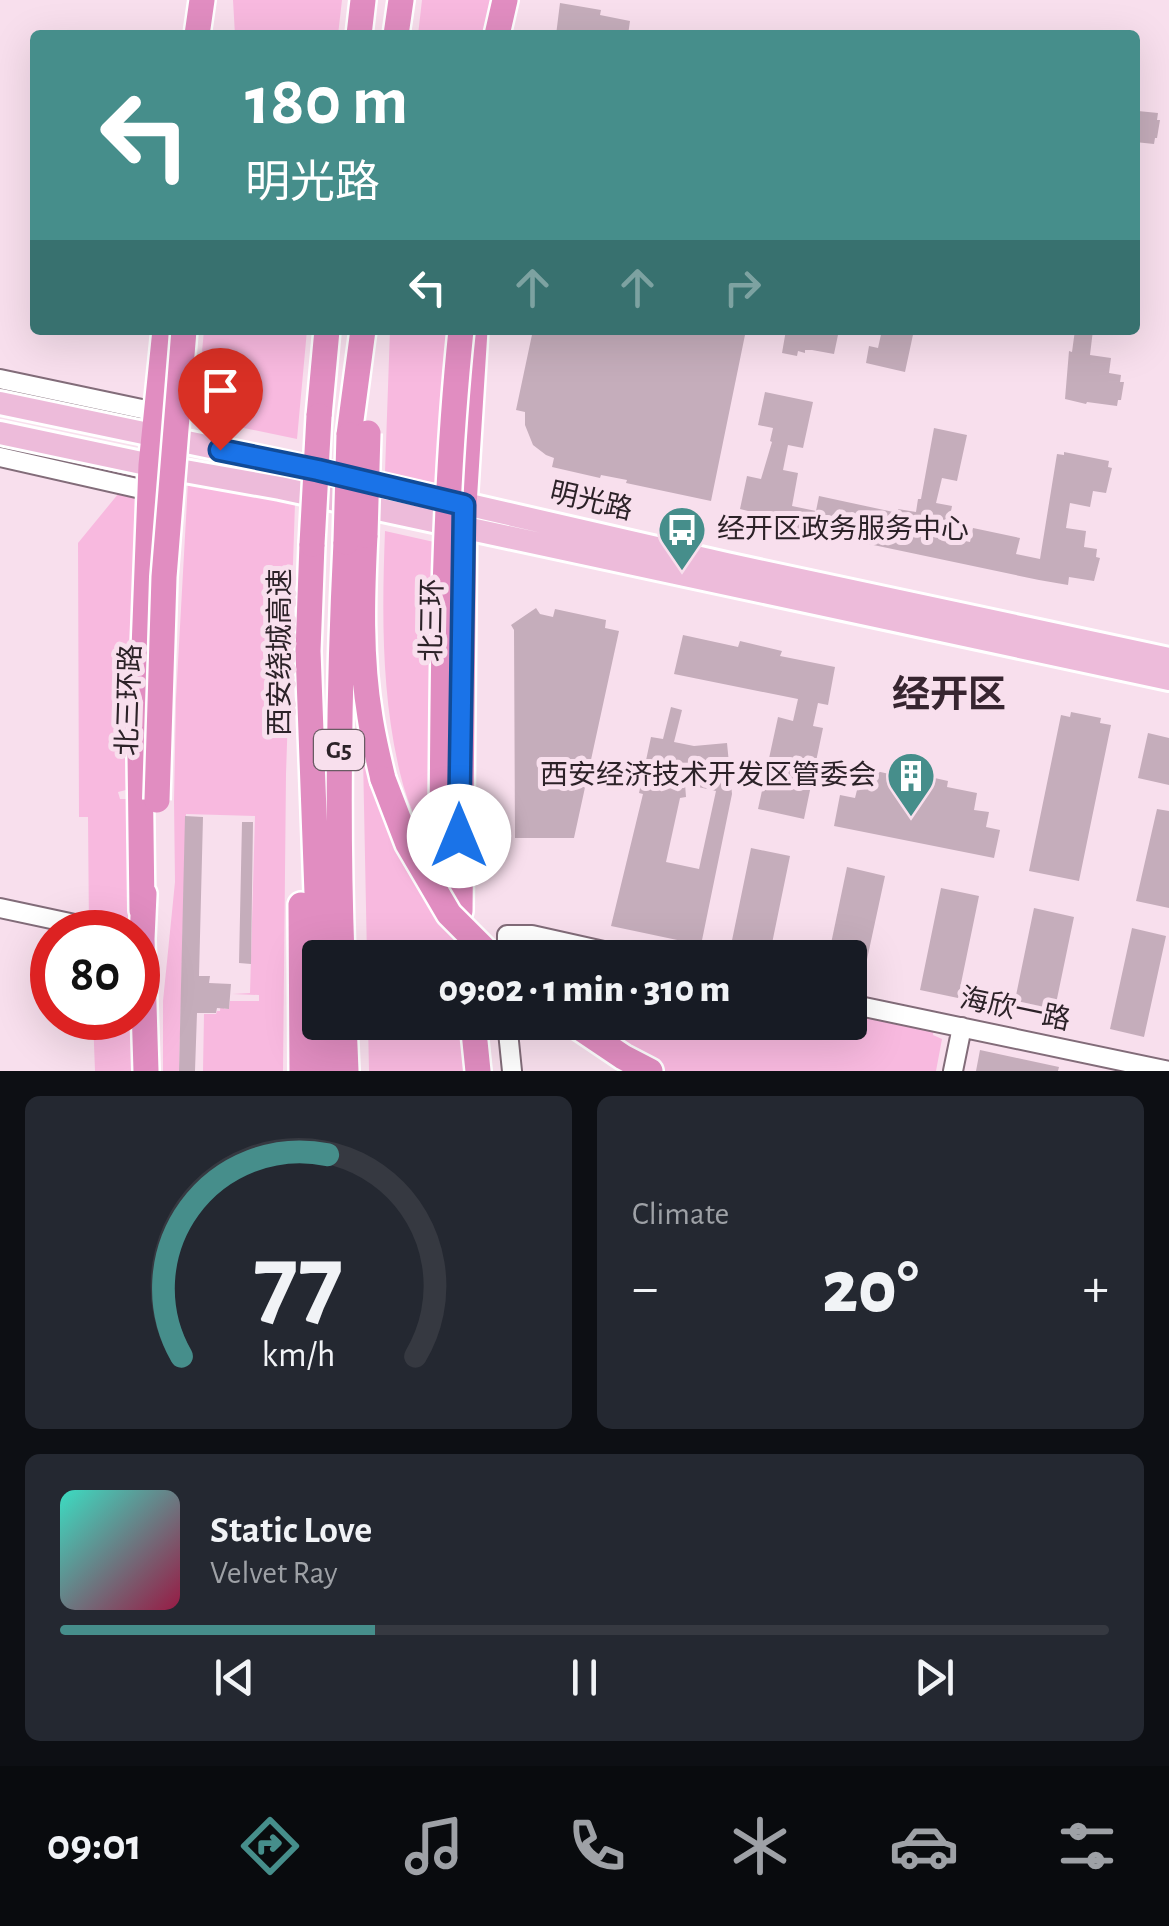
<!DOCTYPE html>
<html lang="en">
<head>
<meta charset="utf-8">
<style>
	body { margin:0; font-family:"Alegreya Sans","Noto Sans SC",sans-serif; background:#242831; color:#f1f3f6; height:100vh; display:flex; flex-direction:column; font-size:38px; white-space:nowrap }
	* { box-sizing:border-box; margin:0 }
	p { font-size:32px; color:#9ea1a6 }
	.icon { flex:none; width:55px; height:55px; fill:none; stroke:currentColor; stroke-width:2; stroke-linecap:round; stroke-linejoin:round }
	.map { position:relative; height:1071px; overflow:hidden }
	.drawer { display:flex; flex-direction:column; gap:25px; padding:25px; background:#0d0f14; flex:1 }
	.drawer>* { flex:none }
	.banner { position:absolute; left:30px; top:30px; width:1110px; height:305px; border-radius:10px; box-shadow:0 10px 40px #0002; background:#468e8b; color:#fff; overflow:hidden }
	.speed { position:absolute; left:30px; top:910px; display:flex; gap:20px; font-size:50px; font-weight:700; text-align:center }
	.speed>* { display:grid; place-content:center; width:130px; height:130px; border-radius:50%; background:#171b24; box-shadow:0 10px 40px #0002; line-height:1 }
	.speed .limit { border:15px solid #d22; background:#fff; color:#111 }
	.pin { position:absolute; display:grid; place-items:center; width:85px; height:85px; color:#fff; margin:-102px -42px; border-radius:50% 50% 50% 0; rotate:-45deg; box-shadow:0 0 10px #0007 }
	.pin .icon { rotate:45deg }
	.me { position:absolute; width:110px; margin:-55px; rotate:0deg; stroke-linejoin:round; filter:drop-shadow(0 0 8px #0008) }
	.turn { display:flex; align-items:center; gap:35px; height:210px; padding:0 50px; font-size:45px }
	.turn .icon { width:130px; height:130px; stroke-width:2.5 }
	.turn b { display:block; font-size:70px; line-height:85px }
	.lanes { display:flex; align-items:center; height:95px; padding:0 50px; background:#0003; justify-content:center; gap:50px; direction:ltr }
	.lanes .off { opacity:.35 }
	.big { font-size:75px; font-weight:800; line-height:1.1 }
	.drawer .widget { flex:1; display:flex; flex-direction:column; justify-content:center; gap:15px; min-width:0; padding:0 35px; border-radius:15px; background:#242831 }
	.drawer .dial { align-items:center; gap:0 }
	.dial svg { height:260px; overflow:visible; fill:none; stroke:#363941; stroke-width:7; stroke-linecap:round; text-anchor:middle }
	.dial text { fill:#f1f3f6; stroke:none }
	.song { display:flex; align-items:center; gap:30px }
	.cover { width:120px; height:120px; border-radius:15px; background:linear-gradient(135deg,hsl(170 70% 55%),hsl(340 70% 35%)) }
	.played { height:10px; border-radius:5px; background:linear-gradient(90deg,#468e8b 30%,#363941 30%) }
	.keys { display:flex; justify-content:space-around; direction:ltr }
	.heat { display:flex; justify-content:space-between; align-items:center; font-size:55px; direction:ltr }
	.drawer .tiles { flex:1; display:grid; gap:25px; grid-template-columns:1fr 1fr }
	.widget:last-child { grid-column:span 2 }
	.trip { position:absolute; left:302px; top:940px; width:565px; height:100px; border-radius:10px; background:#171b24; box-shadow:0 10px 40px #0002; font-weight:800; line-height:100px; text-align:center }
	.tab-bar { display:flex; height:160px; justify-content:space-around; align-items:center; background:#090b0e; color:#9ea1a6 }
	.tab-bar .icon { width:70px; height:70px }
	.tab-bar .current { color:#468e8b }
	.tab-bar b { font-size:45px; color:#f1f3f6 }
	.map>svg:first-child { display:block }
	.green { fill:#f8b9df }
	.building { fill:#c5adbb; fill-rule:evenodd }
	.lines { fill:none; stroke-linecap:round; stroke-linejoin:round }
	.minor-casing { stroke:#826c79; stroke-width:22 }
	.major-casing { stroke:#fff; stroke-width:28 }
	.highway-casing { stroke:#fff; stroke-width:30 }
	.minor { stroke:#fff; stroke-width:18 }
	.major { stroke:#edbbda; stroke-width:22 }
	.highway { stroke:#e18dc1; stroke-width:25 }
	.highway-bridge-casing { stroke:#fff; stroke-width:30; stroke-linecap:butt }
	.highway-bridge { stroke:#e18dc1; stroke-width:25 }
	.route-casing { stroke:#114b97; stroke-width:25 }
	.route { stroke:#1a73e8; stroke-width:18 }
	.labels { text-anchor:middle; dominant-baseline:central; stroke-width:10; stroke-linejoin:round; paint-order:stroke }
	.shield { fill:#f8dfed; stroke:#695b63; stroke-width:2.5 }
	.shield-label { font-size:25px; font-weight:bold; fill:#2c2228 }
	.street-label { font-size:28px; fill:#2c2228; stroke:#f8dfed }
	.poi-label { font-size:28px; fill:#2c2228; stroke:#f8dfed; text-anchor:start }
	.district-label { font-size:38px; font-weight:bold; fill:#372530; stroke:#f8dfed }
</style>
</head>
<body>
<div class="map">
<svg width="1169" height="1071" viewBox="0 0 1169 1071">
	<rect width="100%" height="100%" fill="#f8dfed"/>
	<path class="green" d="M233 0H342L338 35H235Z
		M422 0H501L493 35H418Z
		M204 330H307L297 439 196 418Z
		M390 330H459L448 486 385 472Z
		M188 482 295 503 286 774 283 1071H203L204 1014H216L217 1011H220L221 1001H224V1009H229L230 1001H259V995L232 994 250 993 255 816 186 814 179 1071H163V1001L175 882 174 801 176 699Z
		M123 488 136 500 139 511C134 605 123 697 126 790L118 792 120 799H126V836L138 934 139 1071H95L93 1018H138V932H89L88 817H79L78 543Z
		M385 531 443 544 439 843 443 873C426 841 408 808 400 773 381 693 382 612 385 531Z
		M362 706 462 938 464 957H367Z
		M850 1008 934 1025 933 1035 942 1039 936 1071H656L576 1023 850 1022Z
		M368 1023H468L472 1071H369Z"/>
	<path class="building" d="M560 3 601 10 600 15 630 21 628 35H556Z
		M1138 111 1158 113 1157 120H1160L1157 138H1155L1154 144 1135 142V123Z
		M533 330H746L711 501 626 483 627 480 601 475 600 478 552 467 554 458 546 455 533 445 525 425V412L516 410Z
		M786 330H839L834 354 812 350H805V353L798 351 797 356 782 353Z
		M882 330H914L905 372 866 363 869 346 878 348Z
		M1075 330H1093L1090 355 1111 358 1109 373 1121 375 1120 382H1124L1121 400H1118L1117 406 1087 402 1086 404 1065 399 1069 351 1072 352Z
		M765 392 813 402 803 448 788 445 783 470 798 473 792 506 816 511 819 496 898 513V509L916 512 918 499H921L934 428 967 435 957 481 942 478 936 503 952 506 946 537 970 542 973 528 1020 538 1016 554 1040 559 1057 454 1064 455V452L1109 461 1108 467 1112 468 1106 493 1093 491 1090 507 1070 503 1066 528 1086 531 1084 547 1097 549 1096 557 1100 558 1094 581 1069 577 1068 585 1039 580 755 520 756 513 740 509 747 476 761 479 772 442 770 441 773 428 758 425Z
		M536 608 540 614 553 617 555 609 606 620 605 628 619 631 574 838H515L514 630 511 625Z
		M683 635 738 647 740 641 782 651 780 656 835 667 828 705 818 703 813 726 823 728 804 819 758 809 778 717 793 721 798 699 674 674Z
		M671 707 682 710 674 742 694 746 727 743 732 794 701 945 611 926 643 794 639 793 651 737 663 739ZM685 784 716 791 699 869 666 862 680 798 686 797Z
		M1071 712 1101 718 1100 723 1111 725 1079 881 1029 871 1061 715 1070 717Z
		M1148 733 1169 738V785L1138 778Z
		M876 771 907 778 908 772 948 781 947 787 977 793 974 810 989 812 986 827 1000 830 994 858 834 826 840 795 855 798 858 786 872 789Z
		M1157 809 1169 811V908L1136 901Z
		M185 816 203 817 199 976H210L209 983 231 984 229 1009 217 1008 216 1013H197L195 1071H179Z
		M242 822H253L251 964 239 963Z
		M751 848 790 856 769 958 730 950Z
		M847 867 885 876 863 978 850 975V958H828Z
		M941 888 979 896 958 998 920 990Z
		M1034 908 1074 917 1053 1018 1013 1010Z
		M1132 928 1166 936 1144 1037 1110 1029Z
		M980 1050 1059 1067 1058 1071H976Z"/>
	<g class="lines">
		<g class="minor-casing">
			<path id="minor" d="M0 379 156 412
				M0 457 150 491
				M0 908 112 932
				M507 958V935H532L635 958
				M850 1004 1169 1071
				M507 1022 512 1071
				M953 1071 962 1027"/>
		</g>
		<g class="major-casing">
			<path id="major" d="M0 403 287 463 726 564 1169 659
				M0 433 151 465 280 488 1169 679"/>
		</g>
		<g class="highway-casing">
			<path id="highway" d="M197 35 202 0
				M359 35 363 0
				M396 35 401 0
				M497 35 505 0
				M319 416 327 330
				M349 435 363 330
				M365 535C362 595 360 657 370 717 373 737 378 758 383 779
				M312 544 308 651 320 974
				M144 894 142 939 146 1071
				M301 905 302 1071
				M142 910 140 754 151 465 165 330
				M460 911 464 505 475 330
				M342 958C337 819 339 681 346 542
				M322 1022 324 1071
				M344 1022 346 1071
				M473 1022 478 1071
				M571 1022 623 1057 650 1071"/>
		</g>
		<use href="#minor" class="minor"/>
		<use href="#major" class="major"/>
		<use href="#highway" class="highway"/>
		<g class="highway-bridge-casing">
			<path id="highway-bridge" d="M365 535 368 433
				M346 542 349 435
				M312 544 319 416
				M383 779 408 844 449 914 493 958
				M157 800 164 577 184 330
				M442 844C443 671 443 503 461 330"/>
		</g>
		<use href="#highway-bridge" class="highway-bridge"/>
	</g>
	<g class="lines">
		<g class="route-casing">
			<path id="route" d="M220 450 318 470 464 505 459 836"/>
		</g>
		<use href="#route" class="route"/>
	</g>
	<defs>
		<g id="bus-pin" transform="scale(2.5)"><path d="M0 17L-7.5 6A9.5 9.5 0 1 1 7.5 6Z" fill="#468e8b" stroke="#f8dfed"/><path d="M-5-6H5V4H4V6H2V4H-2V6H-4V4H-5ZM-3.5-4V0h7V-4ZM-3.5 1.2v1.5H-2V1.2ZM2 1.2v1.5H3.5V1.2Z" fill="#fff"/></g>
		<g id="building-pin" transform="scale(2.5)"><path d="M0 17L-7.5 6A9.5 9.5 0 1 1 7.5 6Z" fill="#468e8b" stroke="#f8dfed"/><path d="M-4-6H4V6H1V3H-1V6H-4ZM-2.5-4.3h1.7v1.8h-1.7ZM.8-4.3h1.7v1.8H.8ZM-2.5-1h1.7V.8h-1.7ZM.8-1h1.7V.8H.8Z" fill="#fff"/></g>
	</defs>
	<g fill-rule="evenodd">
		<use href="#bus-pin" x="682" y="530"/>
		<use href="#building-pin" x="911" y="776"/>
	</g>
	<g class="labels">
		<rect class="shield" x="314" y="730" width="50" height="40" rx="8"/>
		<g class="shield-label">
			<text x="339" y="750">G5</text>
		</g>
		<g class="street-label">
			<text transform="translate(591 502) rotate(13)">明光路</text>
			<text transform="translate(433 620) rotate(-89)">北三环</text>
			<text transform="translate(281 652) rotate(-90)">西安绕城高速</text>
			<text transform="translate(130 700) rotate(-88)">北三环路</text>
			<text transform="translate(1015 1010) rotate(12)">海欣一路</text>
		</g>
		<g class="poi-label">
			<text x="717" y="530">经开区政务服务中心</text>
			<text x="876" y="776" text-anchor="end">西安经济技术开发区管委会</text>
		</g>
		<g class="district-label">
			<text x="949" y="696">经开区</text>
		</g>
	</g>
</svg>
<div class="speed"><div class="limit">80</div></div>
<div class="pin" style="left:220px;top:450px;background:#d93025"><svg class="icon" aria-label="arrive" viewBox="0 0 24 24"><path d="M6 21V4h12l-3 4 3 4H6"/></svg></div>
<svg class="me" style="left:459px;top:836px" viewBox="-20 -20 40 40"><circle r="19" fill="#fff"/><path d="M0-13L10 11 0 6-10 11z" fill="#1a73e8"/></svg>
<div class="trip">09:02 · 1 min · 310 m</div>
<div class="banner">
<div class="turn"><svg class="icon" aria-label="left" viewBox="0 0 24 24"><path d="M17 20v-9H6M10 6l-5 5 5 5"/></svg><div><b>180 m</b>明光路</div></div>
<div class="lanes"><svg class="icon" aria-label="left" viewBox="0 0 24 24"><path d="M17 20v-9H6M10 6l-5 5 5 5"/></svg><svg class="icon off" aria-label="ahead" viewBox="0 0 24 24"><path d="M12 20V5M6 11l6-6 6 6"/></svg><svg class="icon off" aria-label="ahead" viewBox="0 0 24 24"><path d="M12 20V5M6 11l6-6 6 6"/></svg><svg class="icon off" aria-label="right" viewBox="0 0 24 24"><path d="M7 20v-9h11M14 6l5 5-5 5"/></svg></div>
</div>
</div>
<section class="drawer">
<div class="tiles">
<div class="widget dial"><svg viewBox="0 0 100 80">
<path d="M14 69A42 42 0 1 1 86 69"/>
<path d="M14 69A42 42 0 0 1 59 7" stroke="#468e8b"/>
<text x="50" y="56" font-size="32" font-weight="700">77</text>
<text x="50" y="72" font-size="11">km/h</text>
</svg></div>
<div class="widget"><p>Climate</p>
<div class="heat"><a>−</a><b class="big">20°</b><a>+</a></div>
</div>
<div class="widget">
<div class="song"><i class="cover"></i><div><b>Static Love</b><p>Velvet Ray</p></div></div>
<div class="played"></div>
<div class="keys"><svg class="icon" aria-label="previous" viewBox="0 0 24 24"><path d="M18 5L8 12l10 7zM5 5v14"/></svg><svg class="icon" aria-label="pause" viewBox="0 0 24 24"><path d="M8 5v14M16 5v14"/></svg><svg class="icon" aria-label="next" viewBox="0 0 24 24"><path d="M6 5l10 7-10 7zM19 5v14"/></svg></div>
</div>
</div>
</section>
<nav class="tab-bar">
<b>09:01</b>
<svg class="icon current" aria-label="directions" viewBox="0 0 24 24"><path d="M12 3l9 9-9 9-9-9zM9 14v-3h6M13 9l2 2-2 2"/></svg>
<svg class="icon" aria-label="music" viewBox="0 0 24 24"><path d="M9 18V5l10-2v13"/><circle cx="6" cy="18" r="3"/><circle cx="16" cy="16" r="3"/></svg>
<svg class="icon" aria-label="phone" viewBox="0 0 24 24"><path d="M5 4h4l2 5-3 2q2 4 5 5l2-3 5 2v4C11 20 4 13 5 4z"/></svg>
<svg class="icon" aria-label="climate" viewBox="0 0 24 24"><path d="M12 3v18M4 7l16 10M4 17L20 7"/></svg>
<svg class="icon" aria-label="car" viewBox="0 0 24 24"><path d="M5 17H2v-5l4-1 3-4h7l3 4 3 1v5h-3M9 17h6M6 11h13"/><circle cx="7" cy="17" r="2"/><circle cx="17" cy="17" r="2"/></svg>
<svg class="icon" aria-label="filters" viewBox="0 0 24 24"><path d="M4 7h16M4 17h16"/><circle cx="9" cy="7" r="2"/><circle cx="15" cy="17" r="2"/></svg>
</nav>
</body>
</html>
